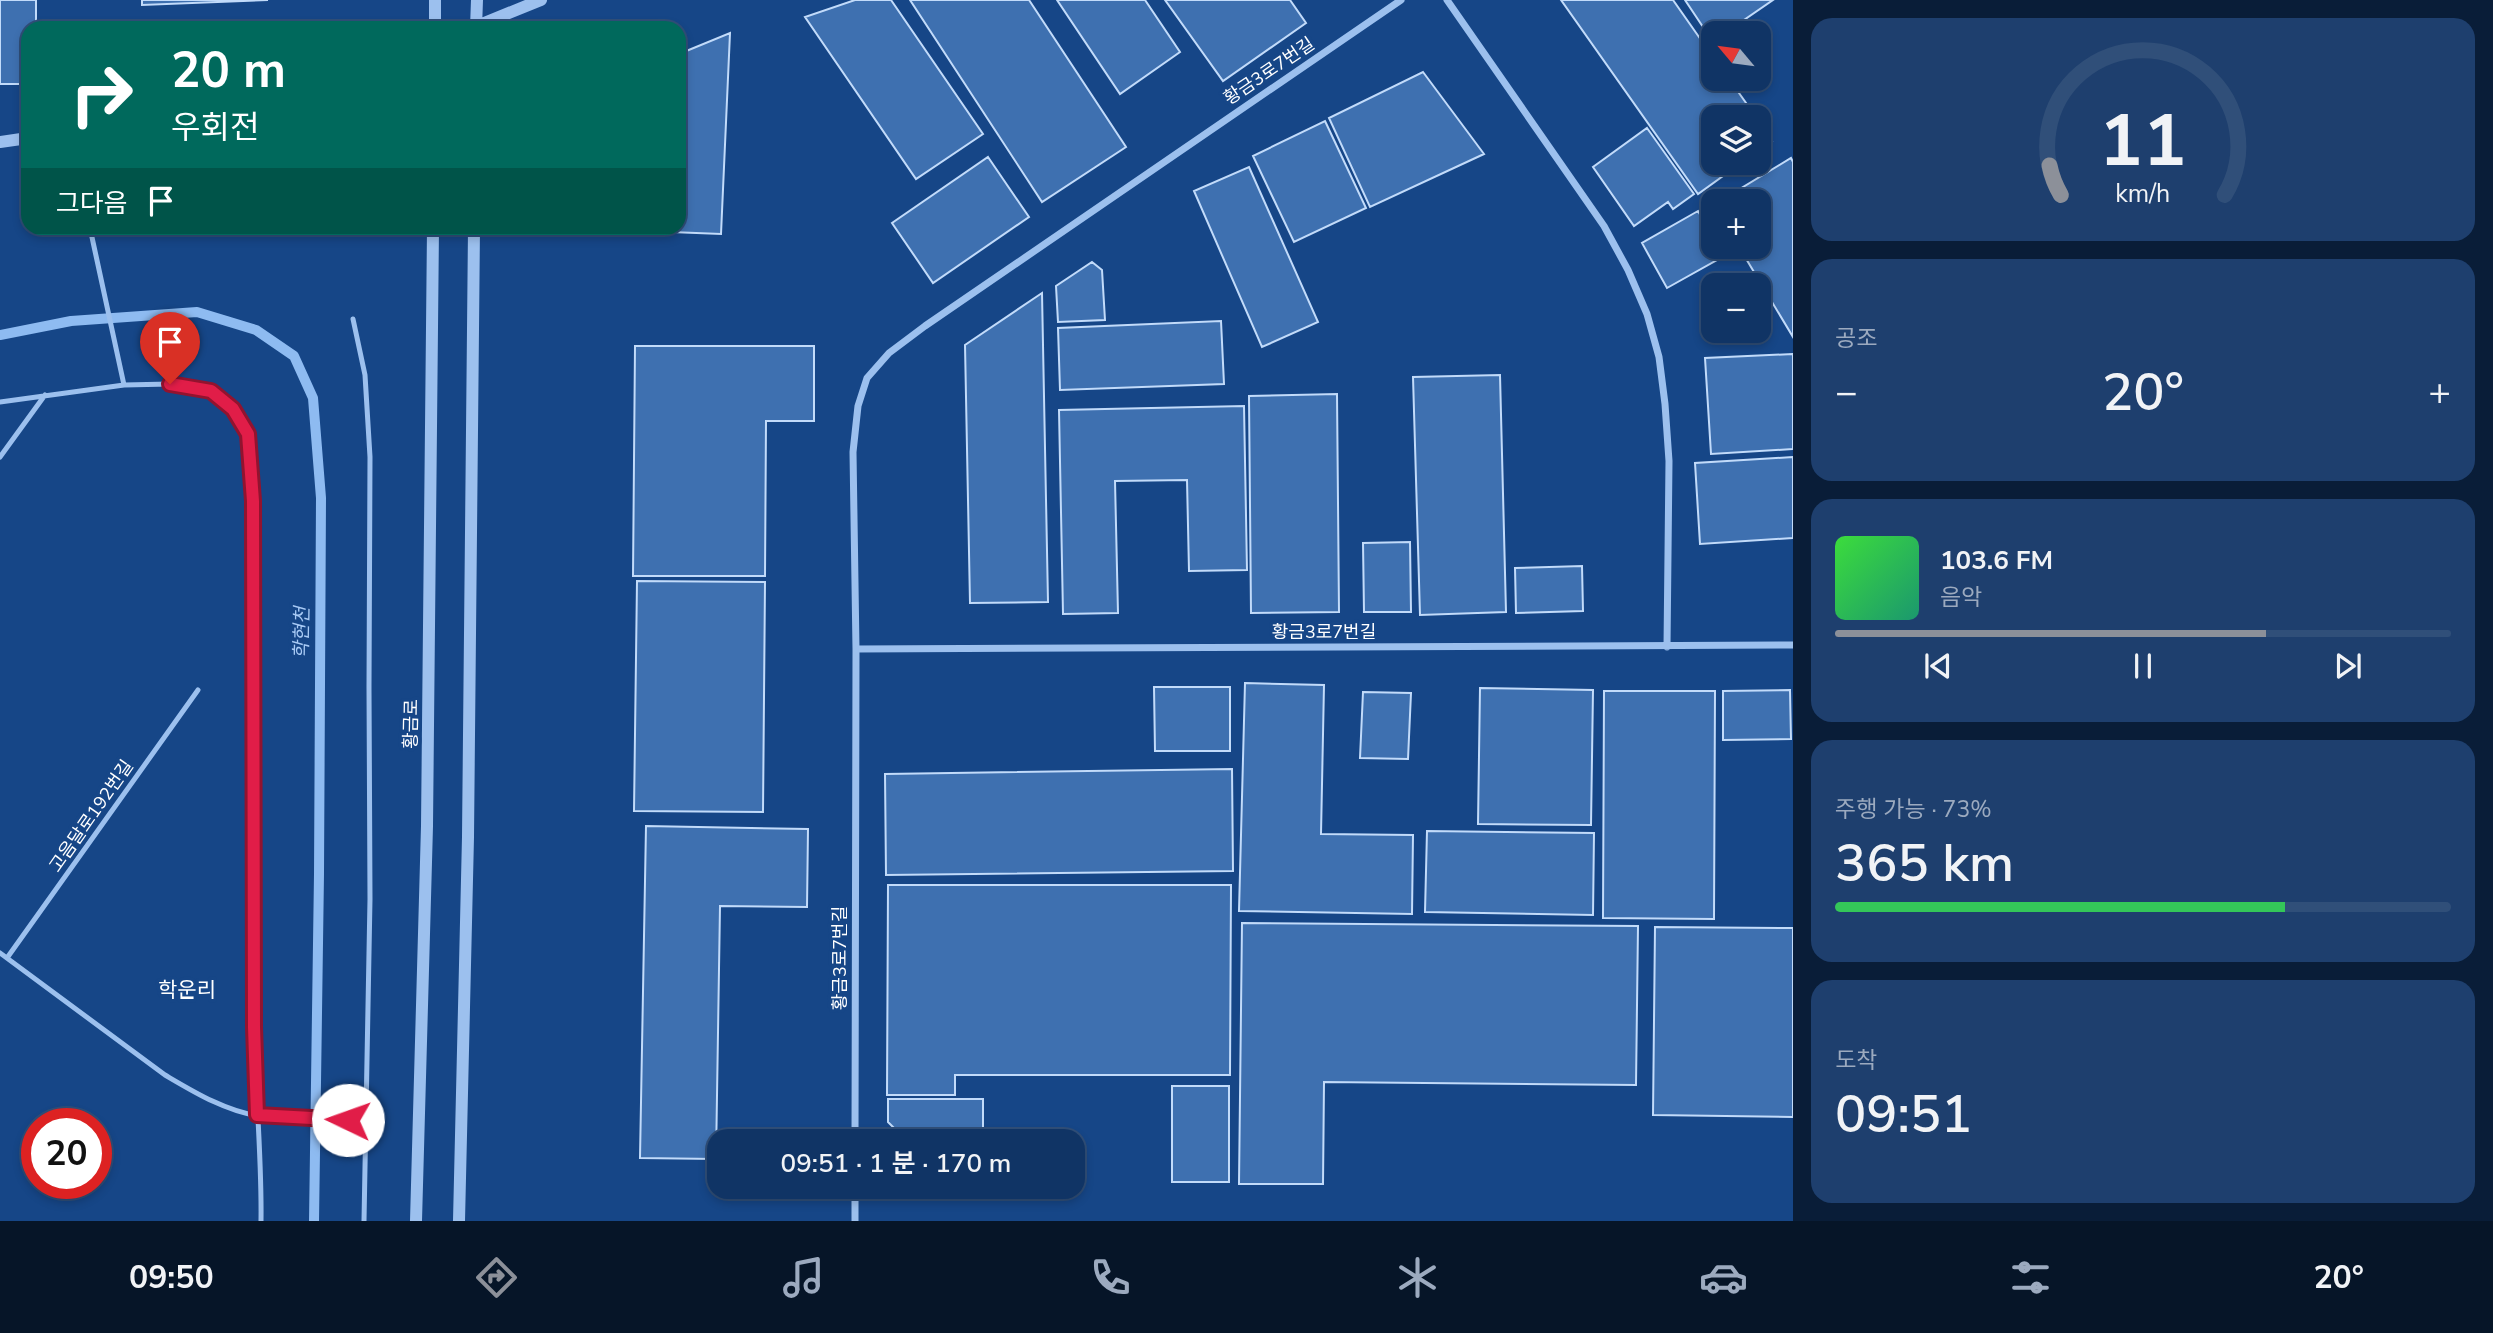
<!DOCTYPE html>
<html lang="ko">
<head>
<meta charset="utf-8">
<style>
	body { margin:0; font-family:"Nunito Sans","Noto Sans KR",sans-serif; background:#1e3f6e; color:#f1f3f6; height:100vh; display:flex; flex-direction:column; font-size:26px; white-space:nowrap }
	* { box-sizing:border-box; margin:0 }
	p { font-size:23px; color:#9caabf }
	.icon { flex:none; width:38px; height:38px; fill:none; stroke:currentColor; stroke-width:2; stroke-linecap:round; stroke-linejoin:round }
	.map { position:relative; flex:1; overflow:hidden }
	.details { display:flex; flex-direction:column; gap:18px; padding:18px; background:#091d38; width:700px }
	.details>* { flex:none }
	.top-card { position:absolute; left:21px; top:21px; width:665px; height:214px; border-radius:21px; box-shadow:0 4px 10px #0003,0 0 0 2px #304f79; background:#00695c; color:#fff; overflow:hidden }
	.needle { width:46px; rotate:299deg }
	.fabs { position:absolute; left:1701px; top:21px; display:grid; gap:14px }
	.fabs a { display:grid; place-items:center; width:70px; height:70px; border-radius:14px; background:#103465; box-shadow:0 4px 10px #0003,0 0 0 2px #304f79; font-size:35px }
	.speed { position:absolute; left:21px; top:1108px; display:flex; gap:14px; font-size:35px; font-weight:700; text-align:center }
	.speed>* { display:grid; place-content:center; width:91px; height:91px; border-radius:50%; background:#103465; box-shadow:0 4px 10px #0003,0 0 0 2px #304f79; line-height:1 }
	.speed .limit { border:10px solid #d22; background:#fff; color:#111 }
	.pin { position:absolute; display:grid; place-items:center; width:60px; height:60px; color:#fff; margin:-72px -30px; border-radius:50% 50% 50% 0; rotate:-45deg; box-shadow:0 0 7px #0007 }
	.pin .icon { rotate:45deg }
	.me { position:absolute; width:77px; margin:-38px; rotate:273deg; stroke-linejoin:round; filter:drop-shadow(0 0 5px #0008) }
	.turn { display:flex; align-items:center; gap:24px; height:147px; padding:0 35px; font-size:32px }
	.turn .icon { width:91px; height:91px; stroke-width:2.5 }
	.turn b { display:block; font-size:49px; line-height:60px }
	.then { display:flex; align-items:center; height:66px; padding:0 35px; background:#0003; gap:14px; font-size:26px }
	.big { font-size:52px; font-weight:600; line-height:1.1 }
	.details .card { flex:1; display:flex; flex-direction:column; justify-content:center; gap:10px; min-width:0; padding:0 24px; border-radius:21px; background:#1e3f6e }
	.details .dial { align-items:center; gap:0 }
	.dial svg { height:182px; overflow:visible; fill:none; stroke:#304f79; stroke-width:7; stroke-linecap:round; text-anchor:middle }
	.dial text { fill:#f1f3f6; stroke:none }
	.song { display:flex; align-items:center; gap:21px }
	.cover { width:84px; height:84px; border-radius:10px; background:linear-gradient(135deg,hsl(120 70% 55%),hsl(160 70% 35%)) }
	.played { height:7px; border-radius:4px; background:linear-gradient(90deg,#8c9099 70%,#304f79 70%) }
	.keys { display:flex; justify-content:space-around; direction:ltr }
	.heat { display:flex; justify-content:space-between; align-items:center; font-size:38px; direction:ltr }
	.charge { height:10px; border-radius:5px; background:linear-gradient(90deg,#34c759 73%,#304f79 0) }
	.trip { position:absolute; left:707px; top:1129px; width:378px; height:70px; border-radius:21px; background:#103465; box-shadow:0 4px 10px #0003,0 0 0 2px #304f79; font-weight:600; line-height:70px; text-align:center }
	.menu { display:flex; height:112px; justify-content:space-around; align-items:center; background:#061528; color:#9caabf }
	.menu .icon { width:49px; height:49px }
	.menu .active { color:#8c9099 }
	.menu b { font-size:32px; color:#f1f3f6 }
	main { display:flex; flex:1; min-height:0 }
	.map>svg:first-child { display:block }
	.lines { fill:none; stroke-linecap:round; stroke-linejoin:round }
	.stream { stroke:#8ebbf1; stroke-width:10 }
	.building { fill:#3e70b0; stroke:#c2dbfa; stroke-width:2 }
	.service { stroke:#9cc0ee; stroke-width:5 }
	.minor { stroke:#9cc0ee; stroke-width:7 }
	.tertiary { stroke:#9cc0ee; stroke-width:12 }
	.route-casing { stroke:#92132f; stroke-width:18 }
	.route { stroke:#e11d48; stroke-width:12 }
	.labels { text-anchor:middle; dominant-baseline:central; stroke-width:7; stroke-linejoin:round; paint-order:stroke }
	.street-label { font-size:18px; fill:#fff; stroke:#164687 }
	.water-label { font-size:19px; font-style:italic; fill:#a8caf5; stroke:#164687 }
	.quarter-label { font-size:21px; fill:#fff; stroke:#164687 }
</style>
</head>
<body>
<main>
<div class="map">
<svg width="1793" height="1221" viewBox="0 0 1793 1221">
	<rect width="100%" height="100%" fill="#164687"/>
	<g class="lines">
		<path class="stream" d="M0 335 71 321 197 312 256 330 294 356 313 398 321 498 319 874 314 1221"/>
	</g>
	<path class="building" d="M0 0H36V28H28V84H0Z
		M142 0H268L142 5Z
		M855 0H891L983 134 916 179 805 17Z
		M910 0H1029L1126 147 1042 202Z
		M1057 0H1145L1180 52 1120 94Z
		M1165 0H1290L1306 23 1223 81Z
		M1561 0H1673L1713 57V79H1729L1756 117H1713V163H1741L1698 194Z
		M1685 0H1773L1725 33H1713V42Z
		M730 33 721 234 646 231V228H679V54Z
		M1423 72 1484 154 1370 207 1329 118Z
		M1325 121 1366 208 1294 242 1253 156Z
		M1759 121 1772 141 1759 150Z
		M1647 128 1694 194 1673 209 1668 202 1634 226 1593 167Z
		M988 157 1029 217 933 283 892 223Z
		M1791 158 1793 162V337L1739 247H1759V201H1720Z
		M1249 167 1318 322 1262 347 1194 191Z
		M1698 211 1713 237V247H1719L1724 256 1667 288 1642 243Z
		M1092 262 1102 270 1105 320 1058 322 1056 286Z
		M1042 293 1048 602 970 603 965 345Z
		M1221 321 1224 384 1060 390 1058 328Z
		M635 346H814V421H766L765 576H633Z
		M1793 354V449L1711 454 1705 358Z
		M1500 375 1506 612 1420 615 1413 377Z
		M1337 394 1339 612 1251 613 1249 396Z
		M1244 406 1247 570 1189 571 1187 480 1115 481 1118 613 1063 614 1059 410Z
		M1793 457V538L1700 544 1695 463Z
		M1410 542 1411 612H1364L1363 543Z
		M1582 566 1583 611 1516 613 1515 568Z
		M637 581 765 582 763 812 634 811Z
		M1245 683 1324 685 1321 834 1413 835 1412 914 1239 911Z
		M1154 687H1230V751H1155Z
		M1480 688 1593 690 1591 825 1478 824Z
		M1790 690 1791 739 1723 740V691Z
		M1604 691H1715L1714 919 1603 918Z
		M1363 692 1411 693 1408 759 1360 758Z
		M1232 769 1233 871 886 875 885 774Z
		M646 826 808 829 807 907 720 906 716 1159 640 1158Z
		M1427 831 1594 833 1593 915 1425 912Z
		M888 885H1231L1230 1075H955V1095H887Z
		M1242 923 1638 926 1636 1085 1324 1082 1323 1184H1239Z
		M1655 927 1793 928V1117L1653 1115Z
		M1172 1086H1229V1182H1172Z
		M888 1099H983V1141H907L888 1122Z"/>
	<g class="lines">
		<path class="service" d="M90 228 124 385 170 384 211 391 233 409 248 434 253 501C253 676 252 851 254 1025 255 1091 262 1156 261 1221
			M353 319 365 375 370 457 369 687 370 899 364 1221
			M0 402 124 385
			M0 457 45 395
			M0 953 165 1075C194 1092 225 1111 259 1116 294 1121 331 1119 366 1121
			M7 958 198 690"/>
		<path class="minor" d="M1447 0 1604 226 1628 270 1647 314 1659 357 1665 404 1669 461 1667 647
			M856 649 1793 645
			M855 1141 856 649 853 452 858 406 867 378 889 353 925 326 1401 0
			M855 1221V1186"/>
		<path class="tertiary" d="M435 28V0
			M472 28 541 0
			M476 28 477 0
			M0 142 28 138
			M416 1221 427 826 433 228
			M459 1221 468 837 474 228"/>
	</g>
	<g class="lines">
		<g class="route-casing">
			<path id="route" d="M170 384 211 391 233 409 248 434 253 501 254 1027 257 1115 348 1120"/>
		</g>
		<use href="#route" class="route"/>
	</g>
	<g class="labels">
		<g class="street-label">
			<text transform="translate(1269 71) rotate(-34)">황금3로7번길</text>
			<text x="1324" y="632">황금3로7번길</text>
			<text transform="translate(411 724) rotate(-89)">황금로</text>
			<text transform="translate(91 816) rotate(-55)">고음달로192번길</text>
			<text transform="translate(840 958) rotate(-90)">황금3로7번길</text>
		</g>
		<g class="water-label">
			<text transform="translate(302 633) rotate(-89)">학현천</text>
		</g>
		<g class="quarter-label">
			<text x="187" y="990">학운리</text>
		</g>
	</g>
</svg>
<div class="fabs">
<a><svg class="needle" viewBox="-14 -14 28 28"><path d="M0-13l5 13h-10z" fill="#e53935"/><path d="M0 13l5-13h-10z" fill="#9caabf"/></svg></a>
<a><svg class="icon" aria-label="layers" viewBox="0 0 24 24"><path d="M12 4l9 5-9 5-9-5zM3 14l9 5 9-5"/></svg></a>
<a>+</a>
<a>−</a>
</div>
<div class="speed"><div class="limit">20</div></div>
<div class="pin" style="left:170px;top:384px;background:#d93025"><svg class="icon" aria-label="arrive" viewBox="0 0 24 24"><path d="M6 21V4h12l-3 4 3 4H6"/></svg></div>
<svg class="me" style="left:348px;top:1120px" viewBox="-20 -20 40 40"><circle r="19" fill="#fff"/><path d="M0-13L10 11 0 6-10 11z" fill="#e11d48"/></svg>
<div class="trip">09:51 · 1 분 · 170 m</div>
<div class="top-card">
<div class="turn"><svg class="icon" aria-label="right" viewBox="0 0 24 24"><path d="M7 20v-9h11M14 6l5 5-5 5"/></svg><div><b>20 m</b>우회전</div></div>
<div class="then">그다음<svg class="icon" aria-label="arrive" viewBox="0 0 24 24"><path d="M6 21V4h12l-3 4 3 4H6"/></svg></div>
</div>
</div>
<section class="details">
<div class="card dial"><svg viewBox="0 0 100 80">
<path d="M14 69A42 42 0 1 1 86 69"/>
<path d="M14 69A42 42 0 0 1 9 56" stroke="#8c9099"/>
<text x="50" y="56" font-size="32" font-weight="700">11</text>
<text x="50" y="72" font-size="11">km/h</text>
</svg></div>
<div class="card"><p>공조</p>
<div class="heat"><a>−</a><b class="big">20°</b><a>+</a></div>
</div>
<div class="card">
<div class="song"><i class="cover"></i><div><b>103.6 FM</b><p>음악</p></div></div>
<div class="played"></div>
<div class="keys"><svg class="icon" aria-label="previous" viewBox="0 0 24 24"><path d="M18 5L8 12l10 7zM5 5v14"/></svg><svg class="icon" aria-label="pause" viewBox="0 0 24 24"><path d="M8 5v14M16 5v14"/></svg><svg class="icon" aria-label="next" viewBox="0 0 24 24"><path d="M6 5l10 7-10 7zM19 5v14"/></svg></div>
</div>
<div class="card"><p>주행 가능 · 73%</p><b class="big">365 km</b><div class="charge"></div></div>
<div class="card"><p>도착</p><b class="big">09:51</b></div>
</section>
</main>
<nav class="menu">
<b>09:50</b>
<svg class="icon active" aria-label="directions" viewBox="0 0 24 24"><path d="M12 3l9 9-9 9-9-9zM9 14v-3h6M13 9l2 2-2 2"/></svg>
<svg class="icon" aria-label="music" viewBox="0 0 24 24"><path d="M9 18V5l10-2v13"/><circle cx="6" cy="18" r="3"/><circle cx="16" cy="16" r="3"/></svg>
<svg class="icon" aria-label="phone" viewBox="0 0 24 24"><path d="M5 4h4l2 5-3 2q2 4 5 5l2-3 5 2v4C11 20 4 13 5 4z"/></svg>
<svg class="icon" aria-label="climate" viewBox="0 0 24 24"><path d="M12 3v18M4 7l16 10M4 17L20 7"/></svg>
<svg class="icon" aria-label="car" viewBox="0 0 24 24"><path d="M5 17H2v-5l4-1 3-4h7l3 4 3 1v5h-3M9 17h6M6 11h13"/><circle cx="7" cy="17" r="2"/><circle cx="17" cy="17" r="2"/></svg>
<svg class="icon" aria-label="filters" viewBox="0 0 24 24"><path d="M4 7h16M4 17h16"/><circle cx="9" cy="7" r="2"/><circle cx="15" cy="17" r="2"/></svg>
<b>20°</b>
</nav>
</body>
</html>
